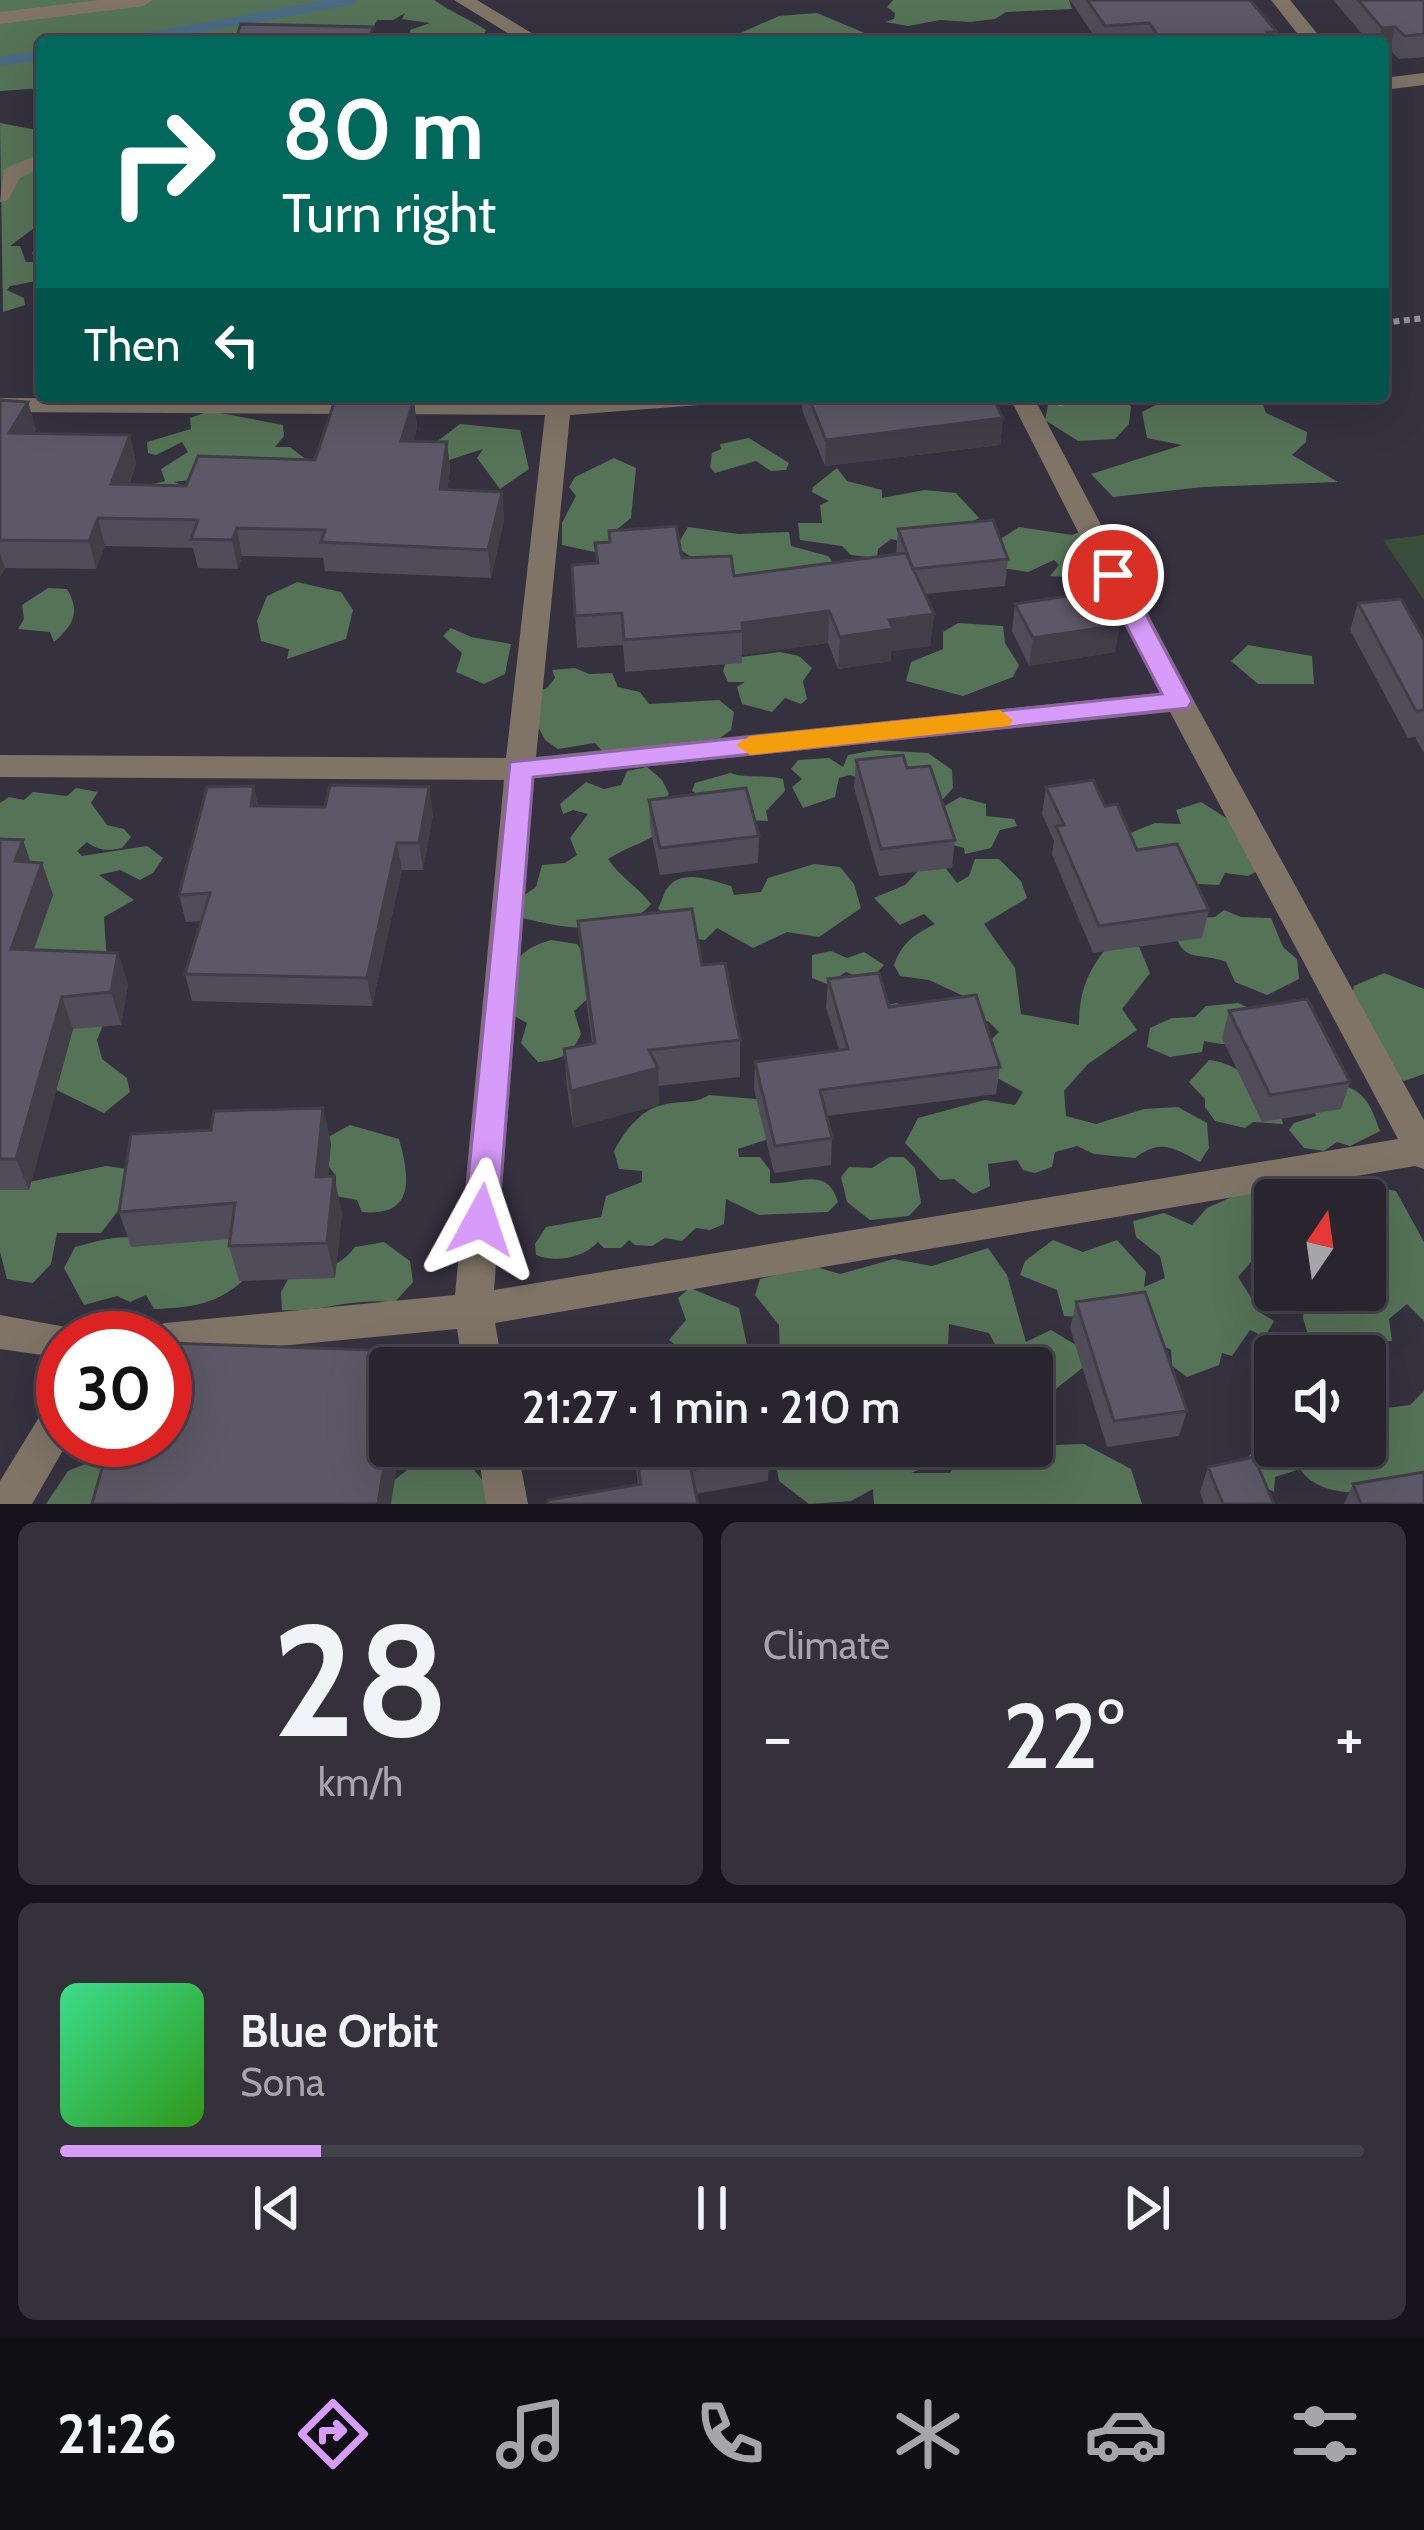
<!DOCTYPE html>
<html lang="en">
<head>
<meta charset="utf-8">
<style>
	body { margin:0; font-family:Cabin,sans-serif; background:#34313b; color:#f1f3f6; height:100vh; display:flex; flex-direction:column; font-size:45px; white-space:nowrap }
	* { box-sizing:border-box; margin:0 }
	p { font-size:39px; color:#a5a5aa }
	.icon { flex:none; width:66px; height:66px; fill:none; stroke:currentColor; stroke-width:2; stroke-linecap:round; stroke-linejoin:round }
	.map { position:relative; height:1504px; overflow:hidden }
	.panel { display:flex; flex-direction:column; gap:18px; padding:18px; background:#16141a; flex:1 }
	.panel>* { flex:none }
	.top-card { position:absolute; left:36px; top:36px; width:1353px; height:366px; border-radius:12px; box-shadow:0 12px 48px #0002,0 0 0 3px #44424b; background:#00695c; color:#fff; overflow:hidden }
	.needle { width:78px; rotate:13deg }
	.tools { position:absolute; left:1254px; top:1179px; display:grid; gap:24px }
	.tools a { display:grid; place-items:center; width:132px; height:132px; border-radius:12px; background:#28252f; box-shadow:0 12px 48px #0002,0 0 0 3px #44424b; font-size:60px }
	.speed { position:absolute; left:36px; top:1311px; display:flex; gap:24px; font-size:60px; font-weight:700; text-align:center }
	.speed>* { display:grid; place-content:center; width:156px; height:156px; border-radius:50%; background:#28252f; box-shadow:0 12px 48px #0002,0 0 0 3px #44424b; line-height:1 }
	.speed .limit { border:18px solid #d22; background:#fff; color:#111 }
	.pin { position:absolute; display:grid; place-items:center; width:102px; height:102px; color:#fff; margin:-51px; border:6px solid #fff; border-radius:50%; box-shadow:0 3px 12px #0007 }
	.me { position:absolute; width:132px; margin:-66px; rotate:5deg; stroke-linejoin:round; filter:drop-shadow(0 0 9px #0008) }
	.turn { display:flex; align-items:center; gap:42px; height:252px; padding:0 48px; font-size:54px }
	.turn .icon { width:156px; height:156px; stroke-width:2.5 }
	.turn b { display:block; font-size:84px; line-height:102px }
	.then { display:flex; align-items:center; height:114px; padding:0 48px; background:#0003; gap:24px; font-size:45px }
	.big { font-size:90px; font-weight:600; line-height:1.1 }
	.panel .card { flex:1; display:flex; flex-direction:column; justify-content:center; gap:18px; min-width:0; padding:0 42px; border-radius:18px; background:#34313b }
	.panel .dial { align-items:center; gap:0 }
	.dial b { font-size:156px; line-height:1 }
	.song { display:flex; align-items:center; gap:36px }
	.cover { width:144px; height:144px; border-radius:18px; background:linear-gradient(135deg,hsl(150 70% 55%),hsl(110 70% 35%)) }
	.played { height:12px; border-radius:6px; background:linear-gradient(90deg,#d79bf9 20%,#44424b 20%) }
	.keys { display:flex; justify-content:space-around; direction:ltr }
	.heat { display:flex; justify-content:space-between; align-items:center; font-size:66px; direction:ltr }
	.panel .tiles { flex:1; display:grid; gap:18px; grid-template-columns:1fr 1fr }
	.card:last-child { grid-column:span 2 }
	.trip { position:absolute; left:369px; top:1347px; width:684px; height:120px; border-radius:12px; background:#28252f; box-shadow:0 12px 48px #0002,0 0 0 3px #44424b; font-weight:600; line-height:120px; text-align:center }
	.tab-bar { display:flex; height:192px; justify-content:space-around; align-items:center; background:#100f13; color:#a5a5aa }
	.tab-bar .icon { width:84px; height:84px }
	.tab-bar .selected { color:#d79bf9 }
	.tab-bar b { font-size:54px; color:#f1f3f6 }
	.map>svg:first-child { display:block }
	.green { fill:#3a4d3b }
	.forest { fill:#557357 }
	.lines { fill:none; stroke-linecap:round; stroke-linejoin:round }
	.stream { stroke:#4b6a84; stroke-width:9 }
	.path-far1 { stroke:#95929d; stroke-width:6; stroke-dasharray:6 4.5; stroke-linecap:butt }
	.path { stroke:#95929d; stroke-width:8; stroke-dasharray:9 6; stroke-linecap:butt }
	.minor { fill:#7f7466; fill-rule:evenodd }
	.wall { fill:#504c59 }
	.shaded-wall { fill:#413e48 }
	.building { fill:#5d5867; stroke:#413e48; stroke-width:3 }
	.route { fill:#d79bf9; stroke:#8c65a2; stroke-width:3 }
	.slow { fill:#f59e0b }
</style>
</head>
<body>
<div class="map">
<svg width="1424" height="1504" viewBox="0 0 1424 1504">
	<rect width="100%" height="100%" fill="#35313f"/>
	<path class="green" d="M1424 535V600L1383 540Z"/>
	<path class="forest" d="M0 0H434C453 13 467 18 486 30L481 42H425L411 37 410 30 430 23 402 19 405 13 393 20H377L373 28 278 42H42V88L0 91Z
		M893 0H1069L1072 9 1006 12 995 19 970 22 940 20 908 26 885 22 894 19 895 13 887 7Z
		M817 13 886 42H738V34L779 16Z
		M0 123 42 131V222L10 246H20L26 262H37L32 253 42 244V280L10 286 7 290 24 298 25 305 3 312Z
		M1057 396H1113L1131 406 1129 424 1115 439 1078 441 1045 420 1049 401Z
		M1137 396H1250L1262 402 1266 413 1307 432 1306 442 1292 455 1338 482 1203 487 1113 497 1091 474 1182 445 1147 438 1142 412 1162 402Z
		M210 411 283 425 284 436 275 447H290L312 464 174 482 188 488 127 504 153 484 165 481 161 469 188 452 182 442 156 455 148 453 147 442 191 429 190 418Z
		M460 424 520 430 529 469 500 489 477 458 483 449 443 462 427 449Z
		M749 438 789 463 786 470 771 471 756 461 715 473 710 467 712 453 721 449 720 444Z
		M614 458 636 468 631 518 616 530 629 540 599 553 562 545V523L576 496 569 487 575 477Z
		M837 468 847 481 882 490V498L925 490 956 493 979 518 924 547 891 539 878 549 877 558 851 555 842 546 800 540 798 523H822L820 505 829 501 812 492 813 487Z
		M688 527 738 534 789 532 791 546 828 556 839 570 747 593 676 547Z
		M1019 527 1072 535 1091 527 1120 556 1119 571 1132 573 1116 604 1104 611 1069 599 1066 577 1050 576 1059 565 1054 560 1028 572 1003 568 986 548Z
		M297 582 341 592 353 610 346 639 287 659 289 649 261 641 257 621 267 596Z
		M48 588 67 589C81 613 73 625 54 642L50 632 18 629 24 619 22 605Z
		M958 623 1003 626 1005 643 1019 665 1013 677 963 696 906 681 911 662 943 649V632Z
		M451 628 471 637 511 644 505 674 484 684 456 672 462 653 443 636Z
		M1248 645 1312 656 1314 684H1258L1231 661Z
		M780 652 799 656 812 668 803 681 807 699 801 704 785 698 772 712 742 704 737 687 745 682H728L723 671 727 659Z
		M575 668 589 674 612 673 618 687 640 692 649 704 719 700 734 712 731 730 720 738 602 751 595 743 558 749 545 740 523 698 547 688 555 678 552 670Z
		M875 750 928 753 952 770 953 788 943 799 918 798 850 775 839 778 835 797 803 808 792 787 802 779 791 769 798 760 829 758 843 767 848 755Z
		M647 767 662 780 669 794 659 807 660 832C643 844 626 847 608 859 621 878 637 886 651 904 620 941 558 927 518 917L517 900 536 887 542 865 565 863 577 855 570 838 588 814 573 810 563 814 560 804 586 782 604 789 621 785 627 771Z
		M730 773C749 779 764 774 783 779L785 791 766 811 768 821 741 820 692 791 695 783Z
		M76 788 98 792 91 803 107 825 124 829 131 837 122 848C109 851 98 851 87 842L77 851 82 856 147 846 163 858 153 873 140 880 120 870 99 875 134 900 104 917 110 1008 97 1040 102 1059 127 1078 130 1092 104 1113 48 1086 0 874V803L9 797 24 800 33 792 67 796Z
		M960 797 986 804V816L1014 819 1017 826 1000 830 991 848 965 854 964 848 950 844 933 813Z
		M1201 802 1228 819 1268 865 1248 876 1225 873 1219 885 1198 884 1125 847 1128 834 1155 823 1181 824 1176 810Z
		M975 859H999L1021 881 1027 898 984 924 1015 968 1021 1014 1079 1025C1079 988 1090 966 1114 939L1135 937 1150 973 1122 1009 1137 1030 1088 1064 1064 1091 1066 1116 1096 1124 1144 1109 1178 1107 1207 1123 1209 1148 1200 1162C1174 1148 1161 1138 1135 1158L1094 1154 1077 1146 1055 1152 1052 1167 1035 1173 1023 1170 1017 1160 988 1164 990 1186 973 1194 954 1179 940 1180 905 1143 918 1118 985 1100 1015 1105 1023 1092 984 1071 981 1050 999 1032 988 1021 965 1029 873 1008 897 1003 921 1013 968 998 929 980 900 976 894 965C903 941 914 935 935 924L924 914 900 925 874 898 905 885 923 866 941 862 957 883 969 876Z
		M814 864 840 867 854 884 861 908 819 937 787 932 753 948 717 928 705 940 682 937 658 908C662 902 663 895 666 890 680 867 711 880 731 886L734 895 761 892 768 878Z
		M1224 910 1241 917 1271 918 1283 947 1297 959 1299 979 1267 995 1235 982 1226 962C1202 952 1183 964 1175 933L1183 919 1215 917Z
		M551 940 577 944 595 969 593 994 574 1011 581 1034C571 1056 562 1059 538 1062L521 1043 527 1023 509 1013C514 972 506 953 551 940Z
		M831 951 847 958 864 952 884 965 869 981 846 972 827 984 812 978V955Z
		M1384 973 1424 989V1074L1404 1081C1374 1058 1344 1026 1354 986Z
		M1238 1003 1265 1015C1243 1042 1238 1049 1204 1041L1202 1052 1170 1057 1147 1047 1150 1028 1172 1018 1195 1017 1206 1006Z
		M1209 1060C1238 1062 1277 1095 1283 1124L1253 1122 1245 1128 1215 1121 1205 1107V1099L1189 1082Z
		M1333 1083C1364 1088 1370 1103 1380 1131L1350 1146 1337 1142 1324 1151 1304 1148 1289 1130 1294 1123 1316 1116 1313 1107Z
		M709 1095 767 1100 772 1138 738 1149 739 1157H760L770 1170V1183C795 1186 827 1164 838 1202L828 1212 759 1215 726 1199 724 1224 710 1230 696 1228 682 1241 665 1238 652 1246 635 1245 629 1240 621 1248H604L598 1242C584 1258 555 1263 536 1255L535 1244 546 1227 601 1217 606 1196 642 1182V1171L619 1169 614 1151C624 1132 640 1110 662 1105 680 1100 693 1105 709 1095Z
		M350 1125 399 1139C410 1178 415 1217 362 1212L357 1200 336 1196V1176L319 1153 328 1137Z
		M889 1157H904L915 1168 921 1203 909 1216 870 1220 847 1202 841 1177 849 1167 872 1168Z
		M106 1166 128 1169 121 1207 101 1233H57L51 1264 33 1283 7 1279 0 1252V1181L15 1185Z
		M1331 1169 1369 1186 1396 1191 1424 1242V1321L1407 1304 1389 1319 1392 1341 1311 1345 1303 1318 1305 1290H1365V1200H1275V1247L1256 1256 1238 1277 1261 1313 1274 1321 1265 1337 1250 1330 1232 1356 1222 1353 1219 1365 1187 1377 1172 1366 1171 1350C1135 1329 1105 1318 1064 1316L1057 1290 1020 1275 1025 1261 1053 1240 1083 1252 1117 1240 1146 1272 1144 1287 1165 1278 1160 1256 1136 1237 1133 1221 1164 1213 1192 1225 1207 1208 1252 1188 1277 1197Z
		M231 1220 255 1268C226 1302 197 1308 154 1309L146 1295 130 1302 117 1296 84 1305 64 1268 75 1247C102 1240 129 1230 154 1245L167 1228Z
		M384 1242 410 1261 413 1282 394 1303C356 1296 321 1313 282 1310L281 1292 292 1272C319 1269 338 1270 355 1247Z
		M988 1248 1007 1275 1026 1342 1051 1330 1096 1357 1032 1408V1368H991L996 1346 989 1333 949 1324 947 1368H786L780 1358 779 1325 755 1295 760 1279 813 1266 840 1274 894 1259 932 1266Z
		M690 1288 739 1308 747 1345 726 1361 688 1354 669 1340 686 1320 678 1298Z
		M1424 1391V1486C1385 1491 1323 1504 1300 1469L1275 1477 1274 1492 1256 1482 1247 1459 1258 1444 1275 1438V1446H1365V1411L1410 1405Z
		M1037 1416 1053 1445 1084 1444 1131 1469 1142 1504H874L873 1489 851 1501 809 1504 779 1481 775 1459 783 1446H942L928 1466 911 1473H950L967 1446H1032V1418Z
		M426 1455 468 1463 497 1497V1504H373L378 1493Z
		M90 1462 139 1474 125 1504H46L68 1471Z"/>
	<g class="lines">
		<path class="stream" d="M121 42 352 0
			M0 61 42 56"/>
		<path class="path-far1" d="M1383 323 1424 318"/>
		<path class="path" d="M1058 402 1098 396"/>
		<path class="minor" d="M99 0H153L144 6 0 24V12Z
			M454 0H477L546 42H522Z
			M1271 0H1290L1324 42H1304Z
			M1424 73V85L1383 90V78Z
			M42 153V167L20 178 8 200 0 202 4 169Z
			M551 396H737L725 403 570 415 536 757 1160 693 1009 396H1033L1194 701 1424 1120V1169L1415 1166 495 1323 503 1368H463L457 1329 165 1357V1338H147L151 1328 165 1323 455 1295 504 780 0 777V755L506 758 545 415 0 412V398L549 400ZM1170 712 1398 1139 494 1290 534 778Z
			M0 1315 77 1329 81 1338H63V1358L0 1349Z
			M63 1396V1440H69L32 1504H0V1481L49 1401Z
			M477 1446H517L528 1504H486Z"/>
	</g>
	<path class="wall" d="M1070 0H1250L1277 32 1276 42H1098Z
		M1333 0H1424V57L1399 59 1390 50H1383V42H1369Z
		M802 396H992L1003 418 1000 445 825 466 802 410Z
		M0 400 28 402 36 430 33 434 130 435 136 463 129 485 186 486 315 460 414 400 417 428 413 442H447L450 470 447 489 502 492 504 520 491 578 325 571 323 558 242 556 238 569 198 568 193 548 105 546 96 569 5 568 0 577Z
		M898 529 1008 559 1005 586 925 594 934 614 930 646 891 651V661L838 669 828 643 742 655V663L625 672 623 645 577 648 572 565 596 563 595 543 682 558 734 576 896 554Z
		M1358 603 1424 640V753L1415 737 1408 738 1350 630Z
		M1015 604 1115 652 1029 666 1012 631Z
		M856 760 955 840 952 868 879 876 854 787Z
		M1046 787 1105 806 1137 850 1209 910 1202 938 1093 953 1052 854 1054 841 1042 814Z
		M649 800 759 836 758 863 660 875 650 827Z
		M259 806 433 814 423 870H402L372 1006 192 1001 185 974 201 921 186 922 179 895Z
		M0 839 23 840 30 862 42 863 53 895 34 950 118 953 128 985 121 1025 73 1029 29 1190H0Z
		M578 921 702 965 740 1040V1077L658 1086 659 1105 573 1128 567 1086 564 1049 592 1044 581 959Z
		M828 979 889 1007 1000 1067 996 1094 827 1116 832 1138 831 1165 774 1173 754 1089 755 1062 839 1050 826 1007Z
		M1229 1011 1350 1082 1341 1109 1262 1122 1222 1038Z
		M323 1108 331 1144 328 1176 342 1212 335 1278 239 1281 229 1246 230 1239 131 1247 119 1212 211 1130Z
		M1076 1302 1187 1411 1179 1436 1107 1447 1070 1328Z
		M633 1446H767L769 1456 768 1481 696 1494 638 1484Z
		M1208 1467 1274 1504H1204L1200 1492Z
		M1353 1484 1424 1504H1344Z"/>
	<path class="shaded-wall" d="M1395 27 1390 50H1383V42H1379L1382 28Z
		M414 400 417 428 404 469 401 441Z
		M28 402 36 430 17 461 9 433Z
		M1003 418 1000 445 825 466 826 440Z
		M130 435 136 463 118 512 111 484Z
		M447 442 450 470 443 517 440 489Z
		M502 492 504 520 491 578 488 550Z
		M98 518 105 546 96 569 89 541Z
		M237 528 242 556 238 569 232 540Z
		M0 553 5 568 0 577Z
		M829 611 828 643 742 655V623Z
		M934 614 930 646 891 651V661L838 669 840 637 889 620Z
		M1120 625 1115 652 1029 666 1033 638Z
		M254 786 260 814 251 806Z
		M429 787 433 814 423 870 419 843Z
		M23 840 34 872 15 861Z
		M397 843 402 870 372 1006 367 978Z
		M42 863 53 895 22 981 11 949Z
		M118 953 128 985 121 1025 111 992Z
		M62 997 73 1029 29 1190 16 1159Z
		M658 1068 659 1105 573 1128 571 1091Z
		M323 1108 331 1144 324 1212 316 1177Z
		M334 1176 342 1212 335 1278 327 1243Z
		M390 1429V1446H400L391 1504H378Z"/>
	<path class="building" d="M1087 0H1250L1277 32H1267L1276 42H1163L1149 23 1105 26Z
		M1358 0H1424V34L1405 36 1395 27 1382 28Z
		M241 24 373 27 368 42H235Z
		M808 396H992L1003 418 826 440Z
		M336 397 414 400 401 441 447 442 440 489 502 492 488 550 321 542 325 530 237 528 232 540 191 539 198 520 98 518 89 541 0 540V400L28 402 9 433 130 435 111 484 186 486 198 456 315 460Z
		M993 520 1008 559 913 569 898 529Z
		M676 526 682 558 731 556 734 576 906 553 934 614 889 620 893 629 840 637 829 611 742 623 743 631 624 640 622 613 575 616 572 565 598 563 595 543 610 542 609 531Z
		M1101 591 1120 625 1033 638 1015 604Z
		M1401 599 1424 640V710L1416 711 1358 603Z
		M903 755 907 768 930 766 955 840 881 849 856 760Z
		M1093 780 1105 806 1117 804 1137 850 1177 844 1209 910 1099 926 1056 826 1064 825 1046 787Z
		M330 785 429 787 419 843H397L367 978 185 974 210 893 179 895 207 787 254 786 251 806 325 807Z
		M746 788 759 836 660 848 649 800Z
		M0 839 23 840 15 861 42 863 11 949 118 953 111 992 62 997 16 1159H0Z
		M692 909 702 965 725 963 740 1040 649 1050 658 1068 571 1091 564 1049 595 1043 578 921Z
		M879 973 889 1007 976 995 1000 1067 820 1090 832 1138 775 1146 755 1062 848 1049 828 979Z
		M1307 999 1350 1082 1270 1095 1229 1011Z
		M323 1108 316 1177 334 1176 327 1243 229 1246 235 1203 119 1212 131 1134 211 1130 214 1111Z
		M1145 1292 1187 1411 1114 1421 1076 1302Z
		M165 1343 402 1351 400 1368H390V1429L378 1504H92L110 1440H165Z
		M859 1358 861 1368H794Z
		M635 1446H767L769 1456 691 1470 698 1504H548V1500L641 1484Z
		M1254 1457 1274 1504H1223L1208 1467Z
		M1424 1472V1504H1361L1353 1484Z"/>
	<path class="route" d="M1113 567 1125 575 1192 701 1188 708 533 777 498 1220 493 1230 481 1234 469 1230 464 1220 510 762 1162 694 1100 575Z"/>
	<path class="slow" d="M1000 710 1013 720 1009 726 750 755 736 745 750 736Z"/>
</svg>
<div class="tools">
<a><svg class="needle" viewBox="-14 -14 28 28"><path d="M0-13l5 13h-10z" fill="#e53935"/><path d="M0 13l5-13h-10z" fill="#a5a5aa"/></svg></a>
<a><svg class="icon" aria-label="sound" viewBox="0 0 24 24"><path d="M4 9h4l5-4v14l-5-4H4zM17 9q2 3 0 6"/></svg></a>
</div>
<div class="speed"><div class="limit">30</div></div>
<div class="pin" style="left:1113px;top:575px;background:#d93025"><svg class="icon" aria-label="arrive" viewBox="0 0 24 24"><path d="M6 21V4h12l-3 4 3 4H6"/></svg></div>
<svg class="me" style="left:481px;top:1220px" viewBox="-20 -20 40 40"><path d="M0-17L14 15 0 8-14 15z" fill="#d79bf9" stroke="#fff" stroke-width="4"/></svg>
<div class="trip">21:27 · 1 min · 210 m</div>
<div class="top-card">
<div class="turn"><svg class="icon" aria-label="right" viewBox="0 0 24 24"><path d="M7 20v-9h11M14 6l5 5-5 5"/></svg><div><b>80 m</b>Turn right</div></div>
<div class="then">Then<svg class="icon" aria-label="left" viewBox="0 0 24 24"><path d="M17 20v-9H6M10 6l-5 5 5 5"/></svg></div>
</div>
</div>
<section class="panel">
<div class="tiles">
<div class="card dial"><b>28</b><p>km/h</p></div>
<div class="card"><p>Climate</p>
<div class="heat"><a>−</a><b class="big">22°</b><a>+</a></div>
</div>
<div class="card">
<div class="song"><i class="cover"></i><div><b>Blue Orbit</b><p>Sona</p></div></div>
<div class="played"></div>
<div class="keys"><svg class="icon" aria-label="previous" viewBox="0 0 24 24"><path d="M18 5L8 12l10 7zM5 5v14"/></svg><svg class="icon" aria-label="pause" viewBox="0 0 24 24"><path d="M8 5v14M16 5v14"/></svg><svg class="icon" aria-label="next" viewBox="0 0 24 24"><path d="M6 5l10 7-10 7zM19 5v14"/></svg></div>
</div>
</div>
</section>
<nav class="tab-bar">
<b>21:26</b>
<svg class="icon selected" aria-label="directions" viewBox="0 0 24 24"><path d="M12 3l9 9-9 9-9-9zM9 14v-3h6M13 9l2 2-2 2"/></svg>
<svg class="icon" aria-label="music" viewBox="0 0 24 24"><path d="M9 18V5l10-2v13"/><circle cx="6" cy="18" r="3"/><circle cx="16" cy="16" r="3"/></svg>
<svg class="icon" aria-label="phone" viewBox="0 0 24 24"><path d="M5 4h4l2 5-3 2q2 4 5 5l2-3 5 2v4C11 20 4 13 5 4z"/></svg>
<svg class="icon" aria-label="climate" viewBox="0 0 24 24"><path d="M12 3v18M4 7l16 10M4 17L20 7"/></svg>
<svg class="icon" aria-label="car" viewBox="0 0 24 24"><path d="M5 17H2v-5l4-1 3-4h7l3 4 3 1v5h-3M9 17h6M6 11h13"/><circle cx="7" cy="17" r="2"/><circle cx="17" cy="17" r="2"/></svg>
<svg class="icon" aria-label="filters" viewBox="0 0 24 24"><path d="M4 7h16M4 17h16"/><circle cx="9" cy="7" r="2"/><circle cx="15" cy="17" r="2"/></svg>
</nav>
</body>
</html>
